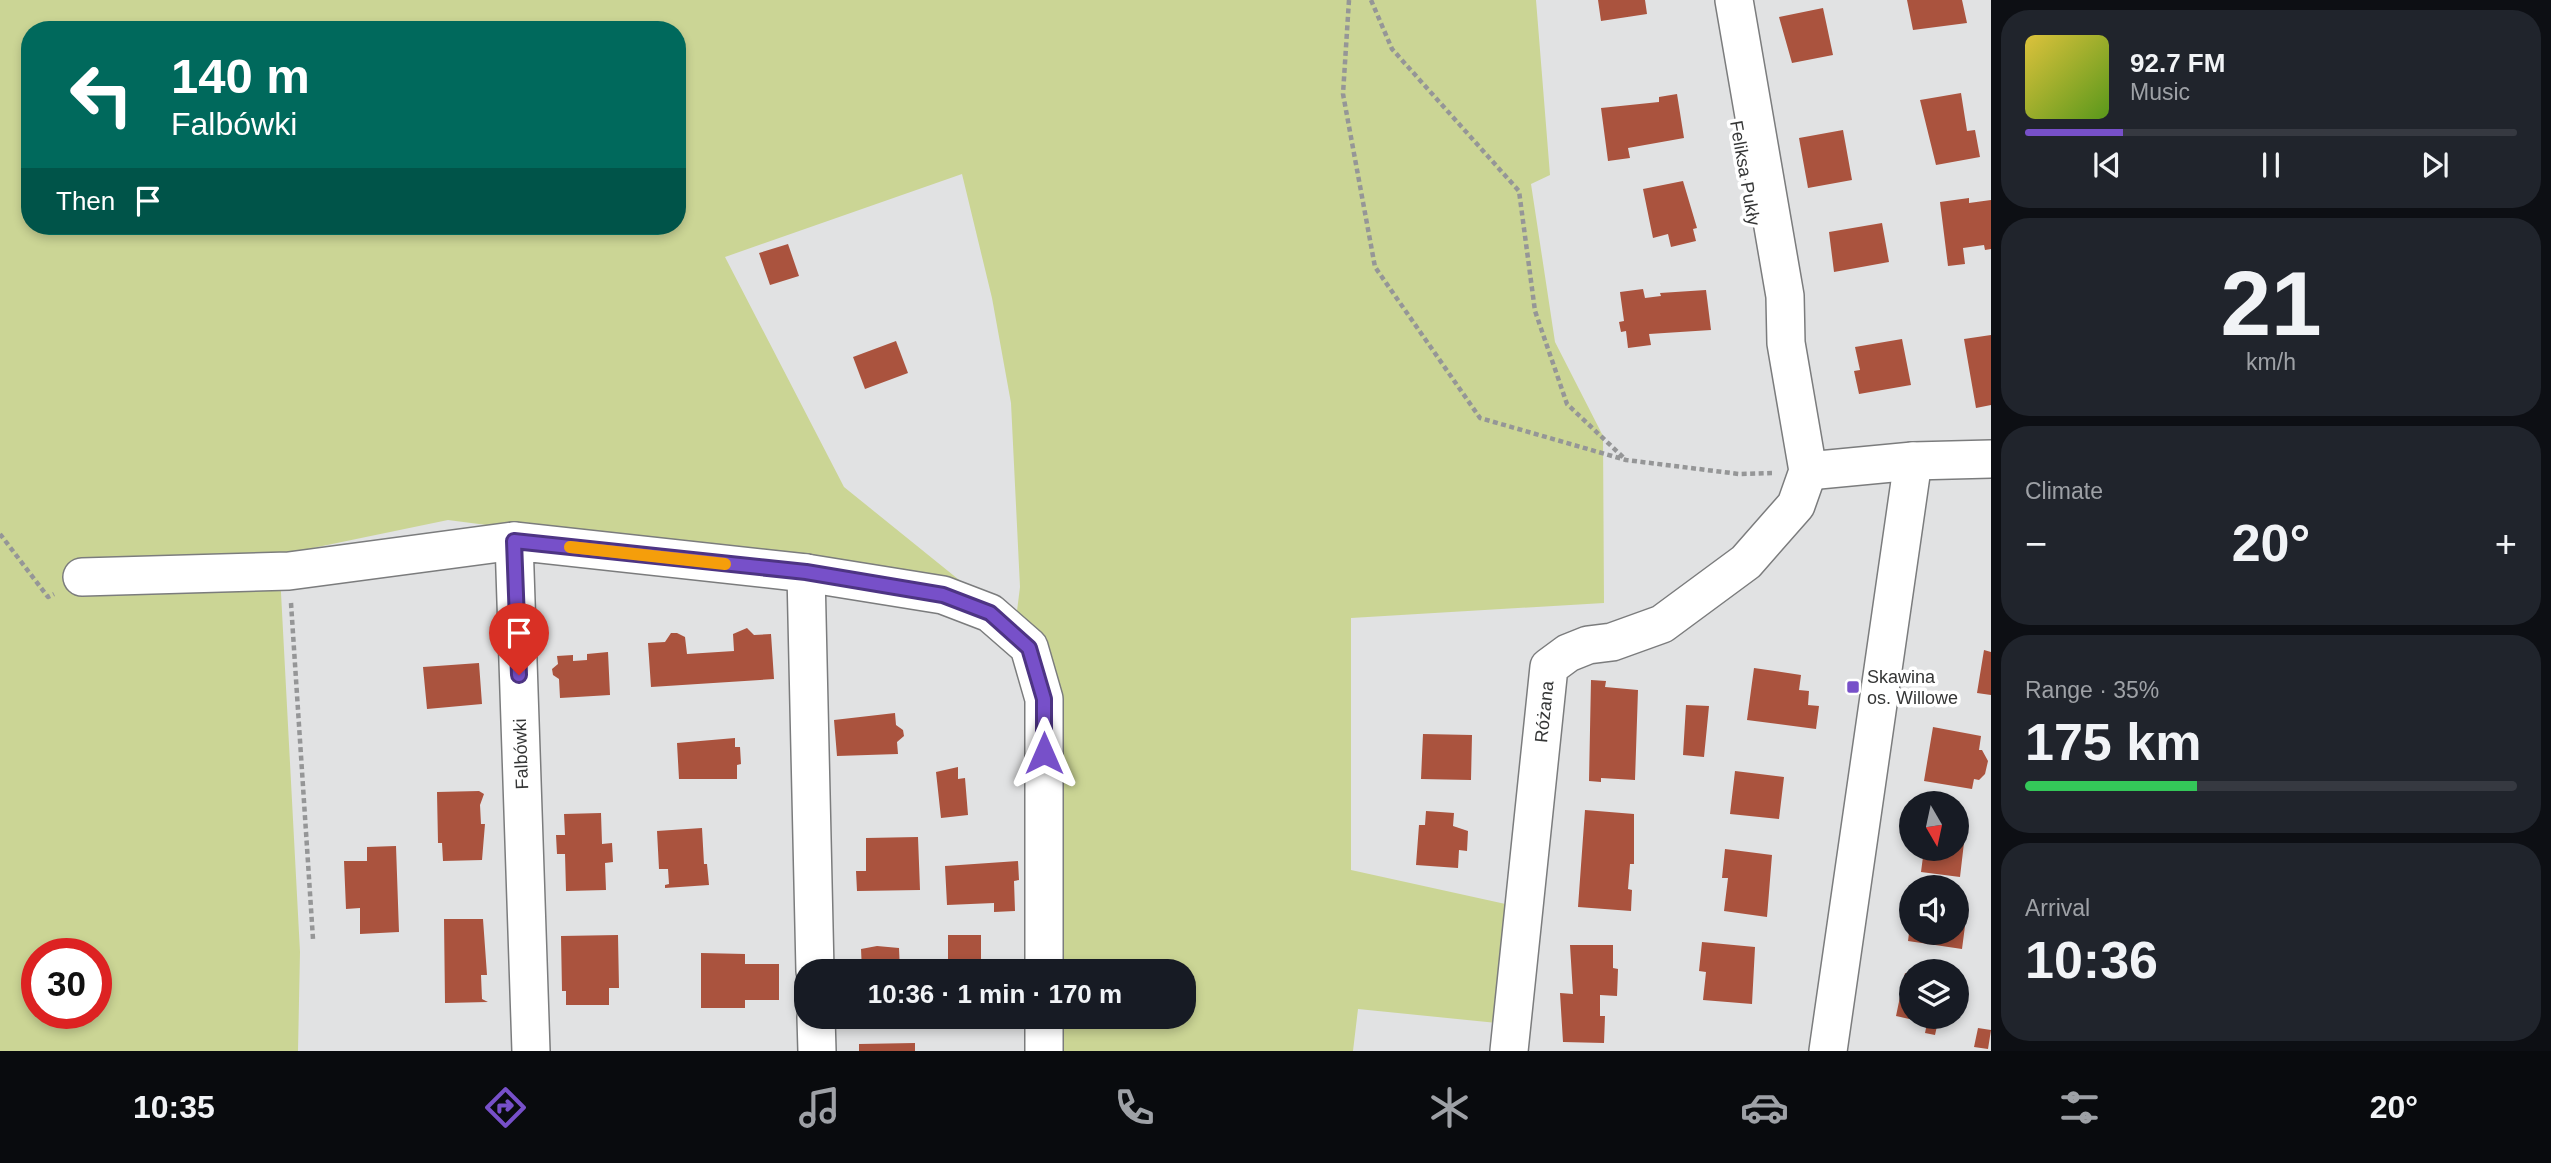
<!DOCTYPE html>
<html lang="en">
<head>
<meta charset="utf-8">
<style>
	body { margin:0; font-family:Helvetica,sans-serif; background:#20242c; color:#f1f3f6; height:100vh; display:flex; flex-direction:column; font-size:26px; white-space:nowrap }
	* { box-sizing:border-box; margin:0 }
	p { font-size:23px; color:#9ea1a6 }
	.icon { flex:none; width:38px; height:38px; fill:none; stroke:currentColor; stroke-width:2; stroke-linecap:round; stroke-linejoin:round }
	.map { position:relative; flex:1; overflow:hidden }
	.sheet { display:flex; flex-direction:column; gap:10px; padding:10px; background:#0d0f14; width:560px }
	.sheet>* { flex:none }
	.banner { position:absolute; left:21px; top:21px; width:665px; height:214px; border-radius:28px; box-shadow:0 4px 10px #0003; background:#00695c; color:#fff; overflow:hidden }
	.needle { width:46px; rotate:171deg }
	.fabs { position:absolute; left:1899px; top:791px; display:grid; gap:14px }
	.fabs a { display:grid; place-items:center; width:70px; height:70px; border-radius:50%; background:#171b24; box-shadow:0 4px 10px #0003; font-size:35px }
	.speed { position:absolute; left:21px; top:938px; display:flex; gap:14px; font-size:35px; font-weight:700; text-align:center }
	.speed>* { display:grid; place-content:center; width:91px; height:91px; border-radius:50%; background:#171b24; box-shadow:0 4px 10px #0003; line-height:1 }
	.speed .limit { border:10px solid #d22; background:#fff; color:#111 }
	.pin { position:absolute; display:grid; place-items:center; width:60px; height:60px; color:#fff; margin:-72px -30px; border-radius:50% 50% 50% 0; rotate:-45deg; box-shadow:0 0 7px #0007 }
	.pin .icon { rotate:45deg }
	.me { position:absolute; width:77px; margin:-38px; rotate:0deg; stroke-linejoin:round; filter:drop-shadow(0 0 5px #0008) }
	.turn { display:flex; align-items:center; gap:24px; height:147px; padding:0 35px; font-size:32px }
	.turn .icon { width:91px; height:91px; stroke-width:2.5 }
	.turn b { display:block; font-size:49px; line-height:60px }
	.then { display:flex; align-items:center; height:66px; padding:0 35px; background:#0003; gap:14px; font-size:26px }
	.big { font-size:52px; font-weight:600; line-height:1.1 }
	.sheet .tile { flex:1; display:flex; flex-direction:column; justify-content:center; gap:10px; min-width:0; padding:0 24px; border-radius:28px; background:#20242c }
	.sheet .dial { align-items:center; gap:0 }
	.dial b { font-size:91px; line-height:1 }
	.song { display:flex; align-items:center; gap:21px }
	.cover { width:84px; height:84px; border-radius:10px; background:linear-gradient(135deg,hsl(50 70% 55%),hsl(90 70% 35%)) }
	.played { height:7px; border-radius:4px; background:linear-gradient(90deg,#7750c9 20%,#363941 20%) }
	.keys { display:flex; justify-content:space-around; direction:ltr }
	.heat { display:flex; justify-content:space-between; align-items:center; font-size:38px; direction:ltr }
	.charge { height:10px; border-radius:5px; background:linear-gradient(90deg,#34c759 35%,#363941 0) }
	.trip { position:absolute; left:794px; top:959px; width:402px; height:70px; border-radius:28px; background:#171b24; box-shadow:0 4px 10px #0003; font-weight:600; line-height:70px; text-align:center }
	.menu { display:flex; height:112px; justify-content:space-around; align-items:center; background:#090b0e; color:#9ea1a6 }
	.menu .icon { width:49px; height:49px }
	.menu .on { color:#7750c9 }
	.menu b { font-size:32px; color:#f1f3f6 }
	main { display:flex; flex:1; min-height:0 }
	.map>svg:first-child { display:block }
	.green { fill:#cbd595; fill-rule:evenodd }
	.building { fill:#aa533e }
	.lines { fill:none; stroke-linecap:round; stroke-linejoin:round }
	.street-casing { stroke:#7b7c7d; stroke-width:40 }
	.path { stroke:#959697; stroke-width:4.5; stroke-dasharray:5 3.5; stroke-linecap:butt }
	.street { stroke:#fff; stroke-width:37 }
	.route-casing { stroke:#4d3483; stroke-width:18 }
	.route { stroke:#7750c9; stroke-width:12 }
	.slow { stroke:#f59e0b; stroke-width:12 }
	.poi-dot { fill:#7750c9; stroke:#fff; stroke-width:2.5 }
	.labels { text-anchor:middle; dominant-baseline:central; stroke-width:7; stroke-linejoin:round; paint-order:stroke }
	.street-label { font-size:18px; fill:#353636; stroke:#fff }
	.poi-label { font-size:18px; fill:#353636; stroke:#fff; text-anchor:start }
</style>
</head>
<body>
<main>
<div class="map">
<svg width="1991" height="1051" viewBox="0 0 1991 1051">
	<rect width="100%" height="100%" fill="#e1e2e3"/>
	<path class="green" d="M0 0H1536L1550 175 1531 184 1555 342 1603 436 1604 603 1351 618V870L1510 905 1497 1023 1358 1009 1353 1051H1053L1055 1017H1185V971H1058V904L1015 627 1020 587 1011 403 992 298 962 174 725 257 844 487 979 596 806 566 448 520 279 555 300 952 298 1051H0ZM30 30H677V226H30ZM37 954H96V1013H37Z"/>
	<path class="building" d="M1598 0H1645L1647 14 1601 21Z
		M1907 0H1962L1967 23 1913 30Z
		M1823 8 1833 55 1792 63 1779 17Z
		M1961 93 1967 131 1975 130 1980 157 1936 165 1920 100Z
		M1677 94 1684 138 1628 148 1630 158 1608 161 1601 108 1659 102V97Z
		M1843 130 1852 180 1808 188 1799 138Z
		M1683 181 1697 228 1693 229 1696 241 1671 247 1668 234 1653 238 1643 189Z
		M1969 198V203L1991 200V249L1985 250 1984 245 1963 248 1965 264 1948 266 1940 202Z
		M1882 223 1889 262 1834 272 1829 232Z
		M788 244 799 276 770 285 759 253Z
		M1643 289 1645 298 1661 296 1660 293 1706 290 1711 330 1649 334 1651 345 1628 348 1626 331 1621 332 1619 322 1624 321 1620 292Z
		M1991 335V405L1976 408 1964 339Z
		M1902 339 1911 385 1859 394 1854 371 1860 370 1855 347Z
		M896 341 908 373 865 389 853 357Z
		M747 628 754 635 771 634 774 679 651 687 648 643 665 642 671 633H677L685 637 687 654 734 651 733 634Z
		M1984 650 1991 652V695L1977 693Z
		M608 652 610 695 560 698 559 679 553 675 552 669 558 664 557 656 573 655V661L587 660V654Z
		M479 663 482 704 427 709 423 667Z
		M1754 668 1801 675 1799 690 1809 691 1808 705 1819 706 1816 729 1747 720Z
		M1591 680 1606 681 1605 687 1638 690 1635 780 1601 778V782L1589 781Z
		M1686 705 1709 706 1704 757 1683 755Z
		M895 713 896 725 903 730 904 736 897 742 898 754 837 756 834 720Z
		M1933 727 1981 736 1979 750H1982L1988 761 1985 774 1979 780 1974 779 1972 789 1924 781Z
		M1423 734 1472 735 1471 780 1421 779Z
		M735 738V747H740L741 764 737 765V779H679L677 743Z
		M958 767V779L965 778 968 815 941 818 936 772Z
		M1735 771 1784 777 1779 819 1730 814Z
		M479 791 484 794 480 805 481 824H485L482 860 443 861 442 843H438L437 792Z
		M1585 810 1634 814V864H1630L1628 889 1632 890 1631 911 1578 907Z
		M1426 811 1454 813 1453 826 1468 831 1467 851 1459 850 1458 868 1416 865 1419 825H1425Z
		M601 813 602 844 612 843 613 862 605 863 606 890 566 891 565 854H557L556 835H565L564 814Z
		M702 828 704 864H707L709 885 665 888V885L669 884 668 869H659L657 831Z
		M1956 833 1965 834 1960 877 1921 872 1924 849H1956Z
		M918 837 920 890 857 891 856 871H866V838Z
		M396 846 399 932 360 934V908L346 909 344 861H367V847Z
		M1725 849 1772 855 1767 917 1724 911 1728 878H1722Z
		M1018 861 1019 880 1014 881 1015 911 994 912V903L947 905 945 866Z
		M1956 908 1962 909 1960 926H1965L1962 949 1908 941 1909 933H1956Z
		M444 919H483L487 975H481L482 999 488 1002 445 1003Z
		M618 935 619 988H609V1005H566V991H562L561 936Z
		M948 935H981V968L948 967Z
		M1702 942 1755 947 1752 1004 1703 1000 1706 972 1699 971Z
		M1570 945H1613V968L1618 969 1617 996 1600 995V1016H1605L1604 1043 1563 1042 1560 993 1573 994Z
		M877 946 899 948 900 971H862L861 949Z
		M701 953 745 954V964H779V1000H745V1008H701Z
		M1905 973 1911 975V1017H1939L1935 1035 1925 1033 1927 1023 1896 1016Z
		M1978 1028 1991 1030 1988 1049 1974 1047Z
		M915 1043V1051H859V1044Z"/>
	<g class="lines">
		<g class="street-casing">
			<g id="street">
				<path d="M1808 471 1913 461 1991 459"/>
				<path d="M806 573 815 971"/>
				<path d="M82 577 289 571 514 541"/>
				<path d="M816 1017 817 1051"/>
				<path d="M531 1051 514 541 806 573 943 595 990 613 1029 647 1044 699V971"/>
				<path d="M1044 1051V1017"/>
				<path id="s1" d="M1509 1051 1549 667 1568 653 1588 645 1612 642 1662 624 1746 562 1796 505 1808 471 1786 343 1785 296 1734 0"/>
				<path d="M1828 1051 1913 461"/>
			</g>
		</g>
		<path class="path" d="M1349 0 1343 94 1375 267 1480 418 1626 460 1739 474 1772 473
			M1371 0 1392 49 1519 191 1535 311 1567 404 1626 460
			M0 534 48 597 54 594
			M291 603 313 939"/>
		<use href="#street" class="street"/>
	</g>
	<g class="lines">
		<g class="route-casing">
			<path id="route" d="M519 675 514 541 806 572 943 595 990 613 1029 648 1044 699V753"/>
		</g>
		<use href="#route" class="route"/>
		<path class="slow" d="M570 547 725 564"/>
	</g>
	<rect class="poi-dot" x="1846" y="680" width="14" height="14" rx="3.5"/>
	<g class="labels">
		<g class="street-label">
			<text transform="translate(1745 173) rotate(80)">Feliksa Pukły</text>
			<text stroke="none"><textPath href="#s1" startOffset="341">Różana</textPath></text>
			<text transform="translate(521 754) rotate(-92)">Falbówki</text>
		</g>
		<g class="poi-label">
			<text x="1867" y="677">Skawina<tspan x="1867" dy="21">os. Willowe</tspan></text>
		</g>
	</g>
</svg>
<div class="fabs">
<a><svg class="needle" viewBox="-14 -14 28 28"><path d="M0-13l5 13h-10z" fill="#e53935"/><path d="M0 13l5-13h-10z" fill="#9ea1a6"/></svg></a>
<a><svg class="icon" aria-label="sound" viewBox="0 0 24 24"><path d="M4 9h4l5-4v14l-5-4H4zM17 9q2 3 0 6"/></svg></a>
<a><svg class="icon" aria-label="layers" viewBox="0 0 24 24"><path d="M12 4l9 5-9 5-9-5zM3 14l9 5 9-5"/></svg></a>
</div>
<div class="speed"><div class="limit">30</div></div>
<div class="pin" style="left:519px;top:675px;background:#d93025"><svg class="icon" aria-label="arrive" viewBox="0 0 24 24"><path d="M6 21V4h12l-3 4 3 4H6"/></svg></div>
<svg class="me" style="left:1044px;top:753px" viewBox="-20 -20 40 40"><path d="M0-17L14 15 0 8-14 15z" fill="#7750c9" stroke="#fff" stroke-width="4"/></svg>
<div class="trip">10:36 · 1 min · 170 m</div>
<div class="banner">
<div class="turn"><svg class="icon" aria-label="left" viewBox="0 0 24 24"><path d="M17 20v-9H6M10 6l-5 5 5 5"/></svg><div><b>140 m</b>Falbówki</div></div>
<div class="then">Then<svg class="icon" aria-label="arrive" viewBox="0 0 24 24"><path d="M6 21V4h12l-3 4 3 4H6"/></svg></div>
</div>
</div>
<section class="sheet">
<div class="tile">
<div class="song"><i class="cover"></i><div><b>92.7 FM</b><p>Music</p></div></div>
<div class="played"></div>
<div class="keys"><svg class="icon" aria-label="previous" viewBox="0 0 24 24"><path d="M18 5L8 12l10 7zM5 5v14"/></svg><svg class="icon" aria-label="pause" viewBox="0 0 24 24"><path d="M8 5v14M16 5v14"/></svg><svg class="icon" aria-label="next" viewBox="0 0 24 24"><path d="M6 5l10 7-10 7zM19 5v14"/></svg></div>
</div>
<div class="tile dial"><b>21</b><p>km/h</p></div>
<div class="tile"><p>Climate</p>
<div class="heat"><a>−</a><b class="big">20°</b><a>+</a></div>
</div>
<div class="tile"><p>Range · 35%</p><b class="big">175 km</b><div class="charge"></div></div>
<div class="tile"><p>Arrival</p><b class="big">10:36</b></div>
</section>
</main>
<nav class="menu">
<b>10:35</b>
<svg class="icon on" aria-label="directions" viewBox="0 0 24 24"><path d="M12 3l9 9-9 9-9-9zM9 14v-3h6M13 9l2 2-2 2"/></svg>
<svg class="icon" aria-label="music" viewBox="0 0 24 24"><path d="M9 18V5l10-2v13"/><circle cx="6" cy="18" r="3"/><circle cx="16" cy="16" r="3"/></svg>
<svg class="icon" aria-label="phone" viewBox="0 0 24 24"><path d="M5 4h4l2 5-3 2q2 4 5 5l2-3 5 2v4C11 20 4 13 5 4z"/></svg>
<svg class="icon" aria-label="climate" viewBox="0 0 24 24"><path d="M12 3v18M4 7l16 10M4 17L20 7"/></svg>
<svg class="icon" aria-label="car" viewBox="0 0 24 24"><path d="M5 17H2v-5l4-1 3-4h7l3 4 3 1v5h-3M9 17h6M6 11h13"/><circle cx="7" cy="17" r="2"/><circle cx="17" cy="17" r="2"/></svg>
<svg class="icon" aria-label="filters" viewBox="0 0 24 24"><path d="M4 7h16M4 17h16"/><circle cx="9" cy="7" r="2"/><circle cx="15" cy="17" r="2"/></svg>
<b>20°</b>
</nav>
</body>
</html>
